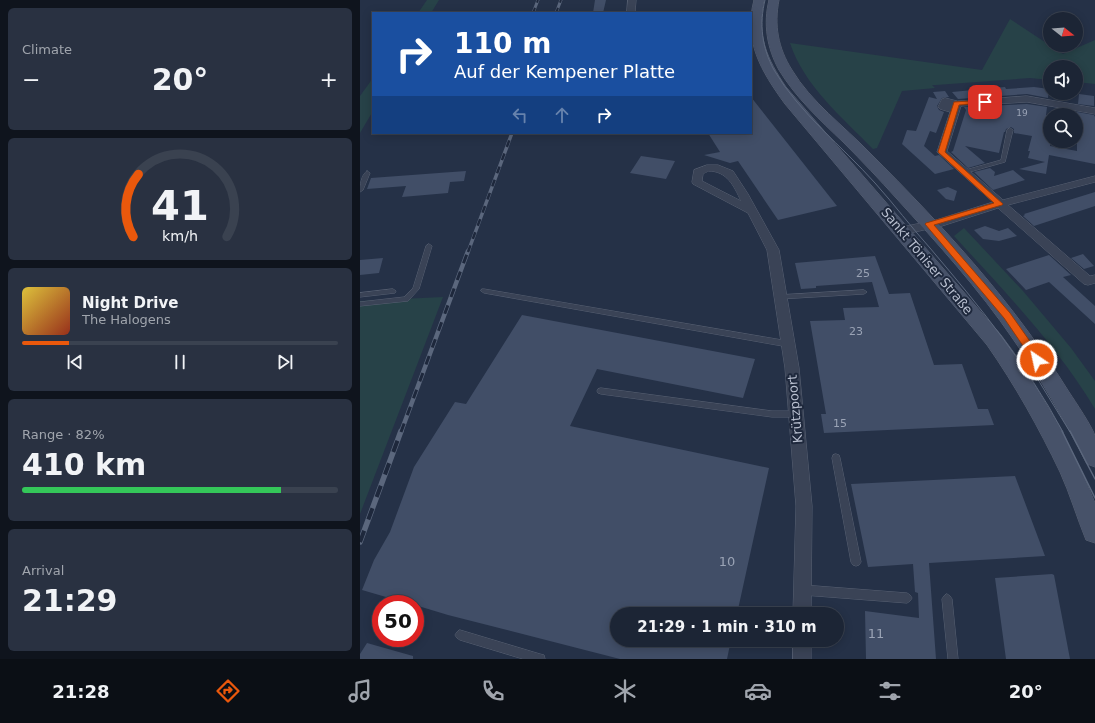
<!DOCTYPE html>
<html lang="en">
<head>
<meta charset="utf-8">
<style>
	body { margin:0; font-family:"DejaVu Sans",sans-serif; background:#293141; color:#f1f3f6; height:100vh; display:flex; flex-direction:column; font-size:15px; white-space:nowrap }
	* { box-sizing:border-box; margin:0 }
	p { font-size:13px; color:#a0a5ad }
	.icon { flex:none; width:22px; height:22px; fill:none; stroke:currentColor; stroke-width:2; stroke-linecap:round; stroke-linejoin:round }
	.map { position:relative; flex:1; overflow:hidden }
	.details { display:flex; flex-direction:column; gap:8px; padding:8px; background:#0f141d; width:360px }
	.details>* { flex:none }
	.banner { position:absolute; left:12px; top:12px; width:380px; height:122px; border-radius:0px; box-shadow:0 2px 10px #0003,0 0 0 1px #3a4250; background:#1a4fa0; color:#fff; overflow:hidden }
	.needle { width:26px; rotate:107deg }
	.controls { position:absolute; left:683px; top:12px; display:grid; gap:8px }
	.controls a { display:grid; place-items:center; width:40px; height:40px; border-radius:50%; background:#1c2535; box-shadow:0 2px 10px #0003,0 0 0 1px #3a4250; font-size:20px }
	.speed { position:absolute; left:12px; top:595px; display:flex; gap:8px; font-size:20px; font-weight:700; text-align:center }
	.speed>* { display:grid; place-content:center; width:52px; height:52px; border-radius:50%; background:#1c2535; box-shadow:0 2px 10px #0003,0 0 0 1px #3a4250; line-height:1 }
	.speed .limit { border:6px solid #d22; background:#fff; color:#111 }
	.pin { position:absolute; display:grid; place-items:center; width:34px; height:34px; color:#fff; margin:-17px; border-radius:8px; box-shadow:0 2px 6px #0006 }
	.me { position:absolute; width:44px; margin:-22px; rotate:326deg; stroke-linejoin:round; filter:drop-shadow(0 0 3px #0008) }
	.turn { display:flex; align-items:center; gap:14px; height:84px; padding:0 16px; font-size:18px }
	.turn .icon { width:52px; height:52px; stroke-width:2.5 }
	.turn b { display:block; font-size:28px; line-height:34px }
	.lanes { display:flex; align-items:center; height:38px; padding:0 16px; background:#0003; justify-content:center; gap:20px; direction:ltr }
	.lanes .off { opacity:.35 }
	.big { font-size:30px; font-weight:700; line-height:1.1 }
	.details .widget { flex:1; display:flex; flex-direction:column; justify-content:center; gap:6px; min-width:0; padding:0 14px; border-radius:6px; background:#293141 }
	.details .dial { align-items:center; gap:0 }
	.dial svg { height:104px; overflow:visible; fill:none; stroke:#3a4250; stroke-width:7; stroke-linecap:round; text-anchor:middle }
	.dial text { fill:#f1f3f6; stroke:none }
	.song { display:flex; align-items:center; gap:12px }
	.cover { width:48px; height:48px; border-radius:6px; background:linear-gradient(135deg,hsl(50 70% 55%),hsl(10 70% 35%)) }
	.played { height:4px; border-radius:2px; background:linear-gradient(90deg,#ea580c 15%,#3a4250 15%) }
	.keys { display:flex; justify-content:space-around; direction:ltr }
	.heat { display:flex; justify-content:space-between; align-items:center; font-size:22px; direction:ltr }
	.charge { height:6px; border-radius:3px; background:linear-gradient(90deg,#34c759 82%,#3a4250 0) }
	.trip { position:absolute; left:250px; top:607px; width:234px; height:40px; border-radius:20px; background:#1c2535; box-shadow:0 2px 10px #0003,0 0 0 1px #3a4250; font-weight:700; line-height:40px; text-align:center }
	.dock { display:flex; height:64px; justify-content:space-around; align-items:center; background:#0b0f15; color:#a0a5ad }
	.dock .icon { width:28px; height:28px }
	.dock .current { color:#ea580c }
	.dock b { font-size:18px; color:#f1f3f6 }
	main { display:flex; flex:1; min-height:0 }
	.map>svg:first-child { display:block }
	.green { fill:#274248 }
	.building { fill:#414e67 }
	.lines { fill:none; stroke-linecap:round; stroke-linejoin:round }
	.lane-casing { stroke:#586173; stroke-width:1 }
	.street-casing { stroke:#586173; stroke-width:1 }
	.secondary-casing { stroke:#586173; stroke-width:1 }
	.lane { fill:#3a4356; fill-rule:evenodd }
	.street { fill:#3a4356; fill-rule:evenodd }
	.secondary { fill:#475269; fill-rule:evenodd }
	.tram-far1 { stroke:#5b677d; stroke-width:1 }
	.tram { stroke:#5b677d; stroke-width:1.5 }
	.rail-far3-casing { stroke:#5b677d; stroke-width:3 }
	.rail-far2-casing { stroke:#5b677d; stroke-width:3.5 }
	.rail-far1-casing { stroke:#5b677d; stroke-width:4.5 }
	.rail-casing { stroke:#5b677d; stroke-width:5.5 }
	.rail-far3 { stroke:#1e283c; stroke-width:2; stroke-dasharray:5.5; stroke-linecap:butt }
	.rail-far2 { stroke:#1e283c; stroke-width:2.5; stroke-dasharray:7; stroke-linecap:butt }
	.rail-far1 { stroke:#1e283c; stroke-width:3; stroke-dasharray:9; stroke-linecap:butt }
	.rail { stroke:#1e283c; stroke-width:4; stroke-dasharray:12; stroke-linecap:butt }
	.route { fill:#ea580c; stroke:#983908 }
	.labels { text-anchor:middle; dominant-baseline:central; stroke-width:4; stroke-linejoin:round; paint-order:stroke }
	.far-number-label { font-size:9px; fill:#9aa3b5 }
	.number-label { font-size:11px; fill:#9aa3b5 }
	.street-label { font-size:13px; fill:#b8bfcf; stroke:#1e283c }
	.near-number-label { font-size:13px; fill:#9aa3b5 }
</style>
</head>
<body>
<main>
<section class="details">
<div class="widget"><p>Climate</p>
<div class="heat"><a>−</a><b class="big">20°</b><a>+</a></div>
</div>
<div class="widget dial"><svg viewBox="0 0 100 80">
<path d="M14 69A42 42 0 1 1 86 69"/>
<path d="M14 69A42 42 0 0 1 18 21" stroke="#ea580c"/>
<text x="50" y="56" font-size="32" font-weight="700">41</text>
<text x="50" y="72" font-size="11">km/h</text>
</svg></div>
<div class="widget">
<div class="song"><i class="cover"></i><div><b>Night Drive</b><p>The Halogens</p></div></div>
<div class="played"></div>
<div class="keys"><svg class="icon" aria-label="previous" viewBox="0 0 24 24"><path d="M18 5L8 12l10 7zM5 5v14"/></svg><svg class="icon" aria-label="pause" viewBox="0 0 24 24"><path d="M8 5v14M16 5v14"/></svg><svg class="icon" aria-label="next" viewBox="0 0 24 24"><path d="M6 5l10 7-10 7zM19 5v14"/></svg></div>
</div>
<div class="widget"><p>Range · 82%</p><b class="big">410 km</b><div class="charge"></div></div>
<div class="widget"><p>Arrival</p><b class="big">21:29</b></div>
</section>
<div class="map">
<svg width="735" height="659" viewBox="0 0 735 659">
	<rect width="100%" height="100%" fill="#253147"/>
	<path class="green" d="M67 0H79L71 13H58Z
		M650 19 703 54 735 40V84L716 82V67H690V80L670 78 576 85H572L575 88 542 91 517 148 513 149C483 118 444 86 430 43L622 70Z
		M13 78V111L0 133V96Z
		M604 228 663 291 711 348 735 381V409C697 345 644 291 594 236Z
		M83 297 0 514V301Z"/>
	<path class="building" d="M235 0H246L243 13H233Z
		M645 87 646 89 674 87 689 89 688 98 667 94 598 99 592 92Z
		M585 91 589 97 582 98 577 106 579 110 584 112 576 133 570 131 564 146 575 156 579 155 594 169 575 174 542 144 547 130 556 131 569 97 577 99 573 92Z
		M719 94 734 96V106L718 104Z
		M391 97 477 206 418 220 378 161 370 163 344 155 360 152 348 133H391Z
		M667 104 687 107 686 115 690 116V146L717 151V112L734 115 735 117V164L689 155 686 174 659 169 685 162 668 158 670 151H668L672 136 654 133V129L651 127 646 129 645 132H644L639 153 605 146 625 163 608 168 591 152 593 151 606 110 604 107Z
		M281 156 315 161 306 179 270 173Z
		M630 168 635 172 634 176 653 170 665 180 633 190 614 172Z
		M106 171 104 181 90 182 88 193 42 197 46 186 7 189 11 178Z
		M588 187 597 191 594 201 586 199 577 190Z
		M735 192V206L726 209 674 226 663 216 665 215 664 214Z
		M625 226 639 231 648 228 657 236 639 241 623 239 614 230Z
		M723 254 734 266 724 269 711 258Z
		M689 255 711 275 703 277 735 306V324L689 282 666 290 646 269Z
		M515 256 529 294 550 293 574 365 602 364 618 409H628L634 425 464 433 461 414H466L450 321 485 320 483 308 519 307 512 282 456 286V288L441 289 435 263Z
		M23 258 19 273 0 275V260Z
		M162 315 395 359 383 398 237 369 210 426 409 468 377 614H257V640H371L367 659H260L88 615 55 605V604H50L2 590 14 560 30 532 54 467 95 402 106 404Z
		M655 476 685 556 569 563 576 659H506L505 611 559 618 558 593 555 592 553 564 508 567 491 484Z
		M692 574 694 575 710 659H646L635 578Z
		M7 643 53 656V659H0V654Z"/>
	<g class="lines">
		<g class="lane-casing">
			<path id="lane" d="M650 128 653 130 645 162 606 173H602V171L641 160 647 130Z
				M7 171 10 173 3 190 0 192C0 185 1 175 7 171Z
				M69 244 72 246 59 289 48 301 0 306V302L44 297 53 288 66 246Z
				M33 289 36 291 35 293 0 297V293Z
				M122 289H124L428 341 431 342 432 344 431 346 428 347 124 293 121 291Z
				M504 290 507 292 504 294 420 299 417 297 420 295Z
				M241 388 412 411H436L439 412 440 414 439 416 436 417H412L241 394 238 393 237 391 238 389Z
				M476 454 479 455 480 458 501 562 499 565 496 566 493 565 491 562 472 458 473 455Z
				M443 585 547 593 550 595 552 598 550 601 547 603 443 595 440 593 438 590 440 587Z
				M587 594 590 596 592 599 598 659H588L582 599 584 596Z
				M100 630 180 654 184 655 185 659H163L100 640 97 638 95 635 97 632Z"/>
		</g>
		<g class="street-casing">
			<path id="street" d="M268 0H276L275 13H267Z
				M667 96 735 108V114L667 102 601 106 587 151 643 200 735 176V182L648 205 730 276 735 275V283L728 285 724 284 638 208 582 226 541 235 537 234 535 231 537 228 576 220 633 202 577 152 590 112 580 109 578 107 582 99 585 98 597 101Z
				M347 165H358L373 171 388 194 419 250 439 368 452 506 451 614H433L436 506 425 368 407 250 388 213 333 184 332 182 334 170ZM349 171C367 171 374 186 381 201L342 181 343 174Z
				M433 640H451V659H433Z"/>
		</g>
		<g class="secondary-casing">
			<path id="secondary" d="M394 0H404C396 35 407 59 426 87L641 335 660 361 701 429 722 472 735 503V543L726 540C717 518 710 494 700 472 679 428 655 385 627 345L425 104C401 71 383 41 394 0Z
				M409 0H419C414 25 418 48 432 70 451 102 484 126 510 153 584 227 654 303 709 392 715 401 733 428 735 436 735 446 735 457 735 467L727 464C705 421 681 379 653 339 619 289 578 244 537 199 520 180 502 161 483 142 460 120 436 98 419 70 407 48 403 24 409 0Z"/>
		</g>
		<use href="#lane" class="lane"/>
		<use href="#street" class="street"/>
		<use href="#secondary" class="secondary"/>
		<path class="tram-far1" d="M405 0C399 24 402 48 414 70 440 114 482 146 515 183 534 204 551 227 570 248 620 307 666 363 703 432
			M669 365 710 432"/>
		<path class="tram" d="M702 431 735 498
			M710 431 735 479"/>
		<g class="rail-far3-casing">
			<path id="rail-far3" d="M173 13 178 0
				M196 13 201 0"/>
		</g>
		<g class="rail-far2-casing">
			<path id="rail-far2" d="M108 252 152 133"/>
		</g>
		<g class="rail-far1-casing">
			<path id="rail-far1" d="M41 432 108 251"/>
		</g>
		<g class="rail-casing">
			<path id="rail" d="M0 542 41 431"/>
		</g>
		<use href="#rail-far3" class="rail-far3"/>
		<use href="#rail-far2" class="rail-far2"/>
		<use href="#rail-far1" class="rail-far1"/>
		<use href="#rail" class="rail"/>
	</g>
	<path class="route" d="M625 100H627V103L599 105 585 152 643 204 642 205 574 225 650 313 681 357 682 360 681 362H674L644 318 565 224 566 223 634 203 578 152 594 102Z"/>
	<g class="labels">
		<g class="far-number-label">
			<text x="662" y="113">19</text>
		</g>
		<g class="number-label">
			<text x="503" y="273">25</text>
			<text x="496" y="331">23</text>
			<text x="480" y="423">15</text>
		</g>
		<g class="street-label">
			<text transform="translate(567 261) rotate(50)">Sankt Töniser Straße</text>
			<text transform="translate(435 409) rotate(-95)">Krützpoort</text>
		</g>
		<g class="near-number-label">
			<text x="367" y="561">10</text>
			<text x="516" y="633">11</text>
		</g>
	</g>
</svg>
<div class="controls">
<a><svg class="needle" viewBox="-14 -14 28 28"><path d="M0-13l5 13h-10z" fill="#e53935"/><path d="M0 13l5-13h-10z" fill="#a0a5ad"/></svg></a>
<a><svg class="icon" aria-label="sound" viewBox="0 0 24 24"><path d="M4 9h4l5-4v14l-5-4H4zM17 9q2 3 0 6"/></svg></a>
<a><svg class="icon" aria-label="search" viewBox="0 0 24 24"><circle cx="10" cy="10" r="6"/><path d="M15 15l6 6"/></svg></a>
</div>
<div class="speed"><div class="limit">50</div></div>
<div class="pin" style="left:625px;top:102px;background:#d93025"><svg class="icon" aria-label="arrive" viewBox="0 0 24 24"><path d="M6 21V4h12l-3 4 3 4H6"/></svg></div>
<svg class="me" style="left:677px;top:360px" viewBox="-20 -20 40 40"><circle r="17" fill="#ea580c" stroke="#fff" stroke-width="3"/><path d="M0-11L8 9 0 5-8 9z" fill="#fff"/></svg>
<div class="trip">21:29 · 1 min · 310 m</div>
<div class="banner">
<div class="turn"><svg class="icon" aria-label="right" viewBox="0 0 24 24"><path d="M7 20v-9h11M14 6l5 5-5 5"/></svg><div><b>110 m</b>Auf der Kempener Platte</div></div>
<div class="lanes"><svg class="icon off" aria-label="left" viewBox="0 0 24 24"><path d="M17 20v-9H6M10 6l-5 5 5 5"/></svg><svg class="icon off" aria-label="ahead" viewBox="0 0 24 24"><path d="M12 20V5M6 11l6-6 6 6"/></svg><svg class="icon" aria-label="right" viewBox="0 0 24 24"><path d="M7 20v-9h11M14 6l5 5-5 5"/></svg></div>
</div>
</div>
</main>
<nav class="dock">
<b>21:28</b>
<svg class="icon current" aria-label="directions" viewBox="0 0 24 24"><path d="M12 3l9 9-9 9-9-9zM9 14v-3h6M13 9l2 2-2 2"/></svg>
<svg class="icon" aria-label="music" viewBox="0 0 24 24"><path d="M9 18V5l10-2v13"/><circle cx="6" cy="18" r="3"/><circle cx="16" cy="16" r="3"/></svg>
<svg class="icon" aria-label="phone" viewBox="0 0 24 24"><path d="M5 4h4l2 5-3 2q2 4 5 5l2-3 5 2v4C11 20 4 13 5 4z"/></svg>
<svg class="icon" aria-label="climate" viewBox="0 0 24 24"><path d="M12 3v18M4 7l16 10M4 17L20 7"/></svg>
<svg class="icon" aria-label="car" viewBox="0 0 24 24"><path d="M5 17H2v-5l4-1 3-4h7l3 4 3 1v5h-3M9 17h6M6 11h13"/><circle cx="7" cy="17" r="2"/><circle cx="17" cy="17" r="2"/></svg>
<svg class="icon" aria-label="filters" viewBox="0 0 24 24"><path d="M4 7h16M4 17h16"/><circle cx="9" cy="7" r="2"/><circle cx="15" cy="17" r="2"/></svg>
<b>20°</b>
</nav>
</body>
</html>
